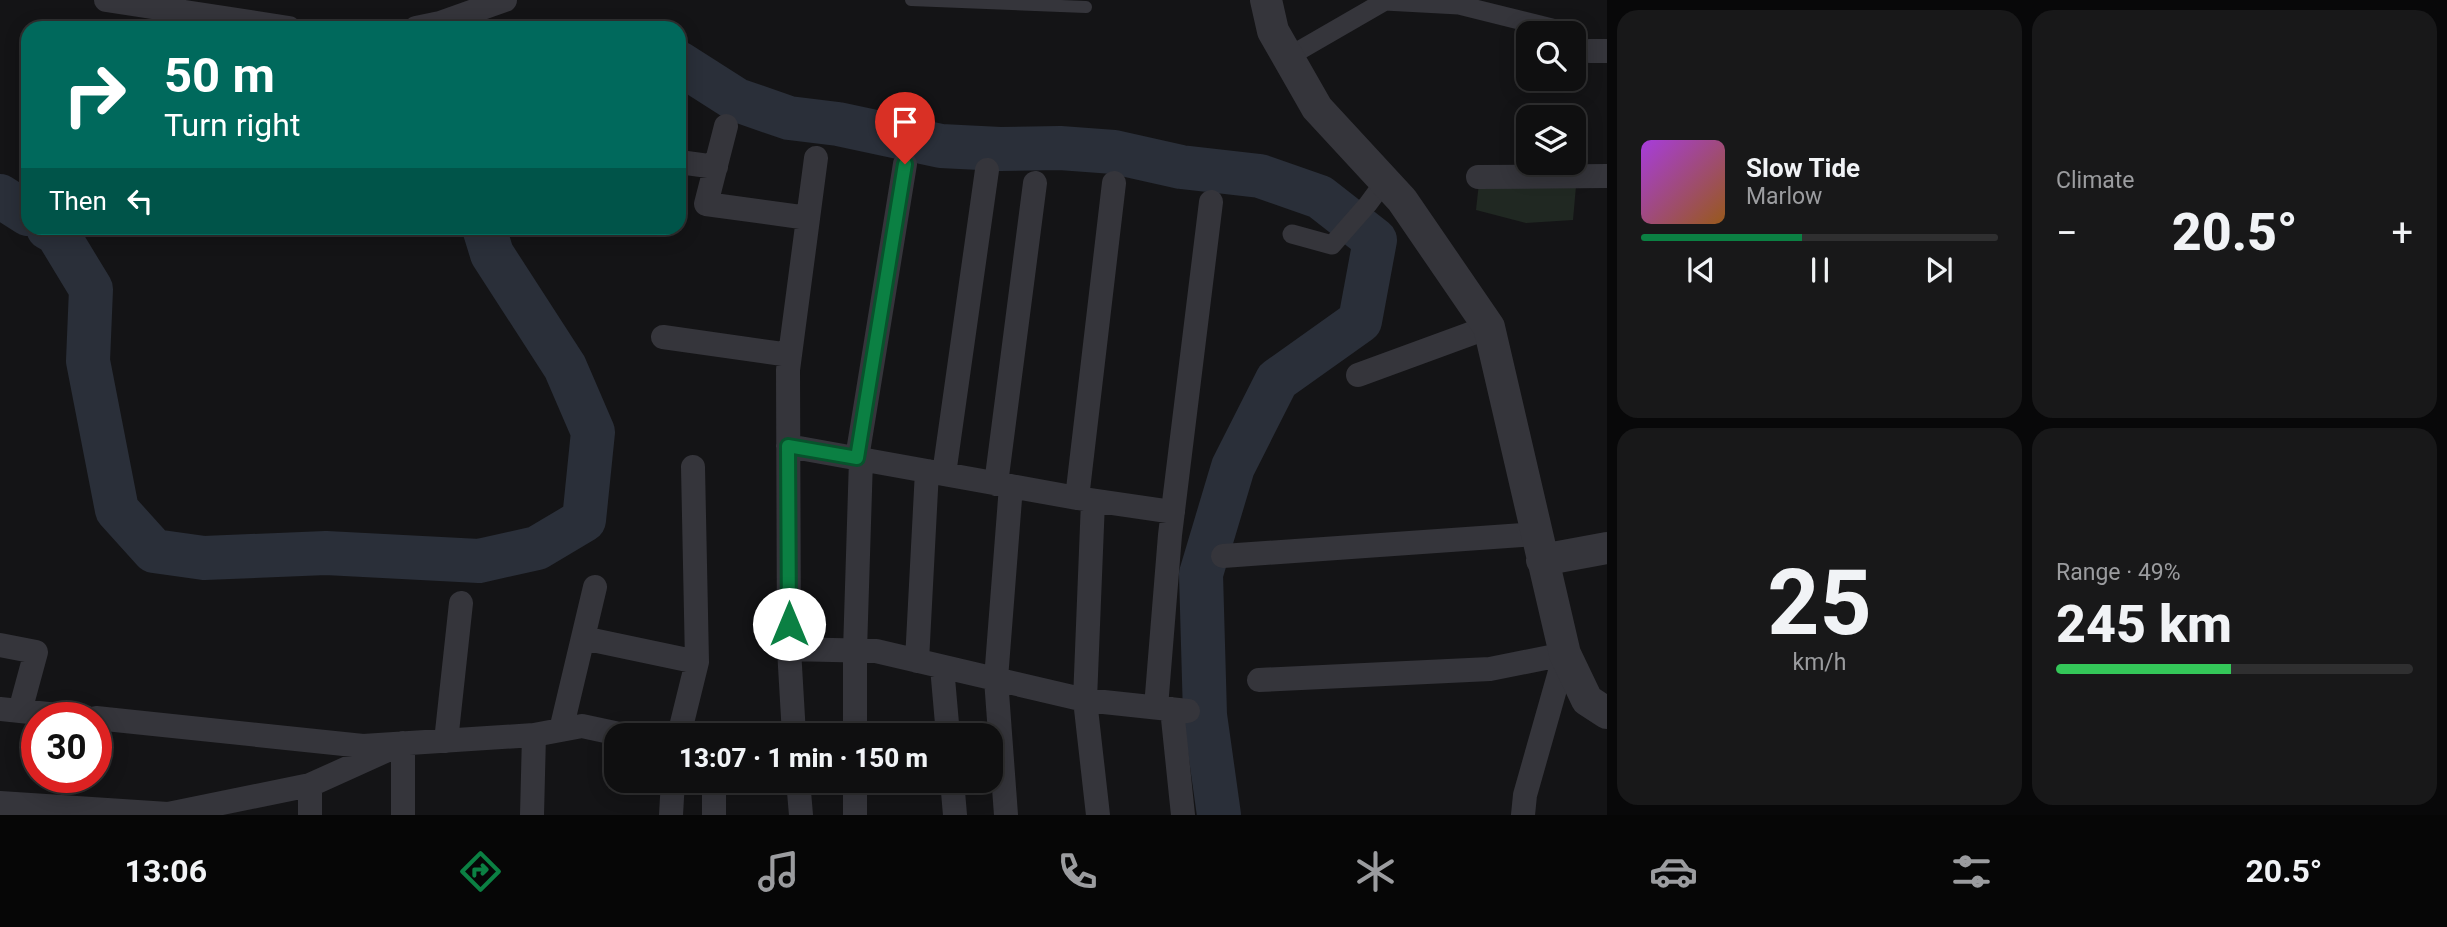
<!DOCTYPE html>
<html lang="en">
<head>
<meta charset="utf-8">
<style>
	body { margin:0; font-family:Roboto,sans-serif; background:#181819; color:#f1f3f6; height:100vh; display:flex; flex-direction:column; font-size:26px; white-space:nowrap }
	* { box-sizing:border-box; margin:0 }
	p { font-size:23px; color:#9b9c9f }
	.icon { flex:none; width:38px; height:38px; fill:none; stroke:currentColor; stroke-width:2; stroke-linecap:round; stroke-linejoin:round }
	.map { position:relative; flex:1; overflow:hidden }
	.details { display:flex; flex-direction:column; gap:10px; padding:10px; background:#080809; width:840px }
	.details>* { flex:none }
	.top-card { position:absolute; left:21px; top:21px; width:665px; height:214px; border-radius:21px; box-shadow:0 4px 18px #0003,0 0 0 2px #2f2f30; background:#00695c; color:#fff; overflow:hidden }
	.fabs { position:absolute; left:1516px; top:21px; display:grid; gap:14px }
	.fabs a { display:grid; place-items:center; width:70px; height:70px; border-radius:14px; background:#0f0f10; box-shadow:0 4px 18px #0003,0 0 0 2px #2f2f30; font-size:35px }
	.speed { position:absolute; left:21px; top:702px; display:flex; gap:14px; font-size:35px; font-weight:700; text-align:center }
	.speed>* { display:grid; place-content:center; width:91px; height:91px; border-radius:50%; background:#0f0f10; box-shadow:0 4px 18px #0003,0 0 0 2px #2f2f30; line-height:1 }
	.speed .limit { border:10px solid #d22; background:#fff; color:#111 }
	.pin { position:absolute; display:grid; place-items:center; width:60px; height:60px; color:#fff; margin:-72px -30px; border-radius:50% 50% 50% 0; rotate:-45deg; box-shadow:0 0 7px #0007 }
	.pin .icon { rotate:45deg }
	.me { position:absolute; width:77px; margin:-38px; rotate:0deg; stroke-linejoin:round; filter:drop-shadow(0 0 5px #0008) }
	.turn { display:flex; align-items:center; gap:24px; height:147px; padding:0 28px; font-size:32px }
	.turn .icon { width:91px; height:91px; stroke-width:2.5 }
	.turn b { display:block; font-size:49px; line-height:60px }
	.then { display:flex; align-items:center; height:66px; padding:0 28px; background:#0003; gap:14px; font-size:26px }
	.big { font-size:52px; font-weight:800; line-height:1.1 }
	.details .tile { flex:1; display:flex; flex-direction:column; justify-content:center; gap:10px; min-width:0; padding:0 24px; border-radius:21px; background:#181819 }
	.details .dial { align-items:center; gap:0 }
	.dial b { font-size:91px; line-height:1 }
	.song { display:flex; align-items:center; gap:21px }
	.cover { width:84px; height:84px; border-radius:10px; background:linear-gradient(135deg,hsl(280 70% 55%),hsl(30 70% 35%)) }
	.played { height:7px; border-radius:4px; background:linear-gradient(90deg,#0b8043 45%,#2f2f30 45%) }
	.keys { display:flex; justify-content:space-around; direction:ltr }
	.heat { display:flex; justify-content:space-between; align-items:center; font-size:38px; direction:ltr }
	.charge { height:10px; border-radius:5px; background:linear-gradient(90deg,#34c759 49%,#2f2f30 0) }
	.details .tiles { flex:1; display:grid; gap:10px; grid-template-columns:repeat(2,1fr) }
	.trip { position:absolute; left:604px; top:723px; width:399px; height:70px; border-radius:21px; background:#0f0f10; box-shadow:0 4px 18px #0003,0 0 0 2px #2f2f30; font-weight:800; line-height:70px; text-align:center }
	.menu { display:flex; height:112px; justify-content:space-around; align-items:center; background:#060606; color:#9b9c9f }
	.menu .icon { width:49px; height:49px }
	.menu .active { color:#0b8043 }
	.menu b { font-size:32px; color:#f1f3f6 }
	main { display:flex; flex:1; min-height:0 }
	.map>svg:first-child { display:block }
	.green { fill:#202822 }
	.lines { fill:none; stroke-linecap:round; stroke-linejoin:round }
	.river { stroke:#2a2f39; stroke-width:44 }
	.service { stroke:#35353b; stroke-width:12 }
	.pedestrian { stroke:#35353b; stroke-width:19 }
	.minor { stroke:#35353b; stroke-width:24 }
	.tertiary { stroke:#35353b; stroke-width:32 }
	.route-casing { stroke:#07532c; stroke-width:18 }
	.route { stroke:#0b8043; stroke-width:12 }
</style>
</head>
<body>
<main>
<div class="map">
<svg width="1607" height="815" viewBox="0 0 1607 815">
	<rect width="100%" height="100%" fill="#141416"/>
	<path class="green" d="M1479 183 1576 186 1573 220 1526 223 1476 210Z"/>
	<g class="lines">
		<path class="river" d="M679 63 737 100 789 118 838 124 941 146 1000 149 1060 148 1114 152 1181 167 1260 176 1320 197 1375 240 1360 321 1277 380 1233 467 1201 574 1205 715 1219 815
			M0 196 28 214
			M48 228 57 233 91 289 88 361 117 510 154 551 204 558 326 553 479 561 537 548 584 520 593 432 565 367 492 254 484 228"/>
		<path class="service" d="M911 0 1086 7"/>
		<path class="pedestrian" d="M1288 57 1385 1 1459 5 1572 33
			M1292 234 1332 245 1368 204 1385 181"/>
		<path class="minor" d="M106 0 289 28
			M416 28 440 23 505 0
			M1590 51H1607
			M726 126 706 204 808 218
			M679 162 716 167
			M1478 177 1607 176
			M663 337 790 355
			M1358 375 1489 327
			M788 446 1077 498 1173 512
			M857 458 905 164
			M944 474 987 170
			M996 484 1035 183
			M1077 498 1114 183
			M1093 501 1085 700 1098 815
			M1223 556 1536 534
			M583 638 697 662
			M0 645 36 652 20 711
			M789 649 876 651 1085 700 1188 711
			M917 661 927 471
			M942 667 948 735
			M1259 680 1490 669 1565 654 1525 795 1523 815
			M1156 707 1170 535 1211 202
			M0 709 87 718
			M1172 709 1183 815
			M96 718 363 746 534 735 582 726 624 735
			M561 730 595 587
			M679 735 697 662 693 467
			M794 735 789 649 788 370 816 158
			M855 735V651L861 459
			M446 741 461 603
			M798 780 801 815
			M855 780V815
			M952 780 955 815
			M310 785V815
			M0 803 168 814 310 785 403 743V815
			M532 815 534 735
			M671 815 673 780
			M714 815V780
			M1006 815 996 679 1011 486"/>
		<path class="tertiary" d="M1266 0 1273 31 1317 108 1402 200 1489 327 1565 654 1587 700 1607 713
			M1542 560 1607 548"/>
	</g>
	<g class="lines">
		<g class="route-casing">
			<path id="route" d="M789 624 788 446 857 458 905 164"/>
		</g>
		<use href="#route" class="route"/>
	</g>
</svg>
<div class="fabs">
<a><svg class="icon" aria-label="search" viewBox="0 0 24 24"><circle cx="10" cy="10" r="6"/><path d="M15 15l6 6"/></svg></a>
<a><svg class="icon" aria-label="layers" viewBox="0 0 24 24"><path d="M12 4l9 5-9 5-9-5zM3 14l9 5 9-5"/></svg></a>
</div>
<div class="speed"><div class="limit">30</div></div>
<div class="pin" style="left:905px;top:164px;background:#d93025"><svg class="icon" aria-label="arrive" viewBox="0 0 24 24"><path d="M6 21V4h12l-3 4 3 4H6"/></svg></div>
<svg class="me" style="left:789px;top:624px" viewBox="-20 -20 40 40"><circle r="19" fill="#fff"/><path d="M0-13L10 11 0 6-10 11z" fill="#0b8043"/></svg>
<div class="trip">13:07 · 1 min · 150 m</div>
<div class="top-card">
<div class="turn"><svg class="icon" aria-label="right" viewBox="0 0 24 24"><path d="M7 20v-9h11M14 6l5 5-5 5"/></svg><div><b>50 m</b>Turn right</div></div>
<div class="then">Then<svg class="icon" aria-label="left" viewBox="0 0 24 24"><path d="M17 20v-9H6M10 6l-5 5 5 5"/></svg></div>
</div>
</div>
<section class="details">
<div class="tiles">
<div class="tile">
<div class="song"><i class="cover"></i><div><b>Slow Tide</b><p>Marlow</p></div></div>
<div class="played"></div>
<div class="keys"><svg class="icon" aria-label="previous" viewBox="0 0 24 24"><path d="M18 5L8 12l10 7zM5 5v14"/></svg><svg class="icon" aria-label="pause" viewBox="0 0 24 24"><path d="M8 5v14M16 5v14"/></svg><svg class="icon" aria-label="next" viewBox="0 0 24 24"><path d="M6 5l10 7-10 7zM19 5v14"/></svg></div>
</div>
<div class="tile"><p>Climate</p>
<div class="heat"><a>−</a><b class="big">20.5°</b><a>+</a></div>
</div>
<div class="tile dial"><b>25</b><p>km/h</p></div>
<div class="tile"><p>Range · 49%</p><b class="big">245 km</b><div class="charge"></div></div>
</div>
</section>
</main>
<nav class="menu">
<b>13:06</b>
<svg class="icon active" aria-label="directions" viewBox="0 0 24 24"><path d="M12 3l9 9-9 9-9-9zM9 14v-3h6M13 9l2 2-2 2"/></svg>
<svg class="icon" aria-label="music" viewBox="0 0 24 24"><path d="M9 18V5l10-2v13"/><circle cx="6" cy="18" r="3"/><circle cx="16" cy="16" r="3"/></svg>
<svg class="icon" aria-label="phone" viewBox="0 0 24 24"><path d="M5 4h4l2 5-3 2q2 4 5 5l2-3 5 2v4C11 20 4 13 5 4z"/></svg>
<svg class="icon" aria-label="climate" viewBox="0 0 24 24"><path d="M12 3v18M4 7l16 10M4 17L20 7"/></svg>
<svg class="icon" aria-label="car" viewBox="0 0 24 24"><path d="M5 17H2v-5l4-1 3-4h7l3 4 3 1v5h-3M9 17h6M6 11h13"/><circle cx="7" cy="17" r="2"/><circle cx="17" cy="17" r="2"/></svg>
<svg class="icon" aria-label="filters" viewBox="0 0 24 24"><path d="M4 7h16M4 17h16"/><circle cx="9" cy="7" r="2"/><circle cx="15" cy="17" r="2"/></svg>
<b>20.5°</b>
</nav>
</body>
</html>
